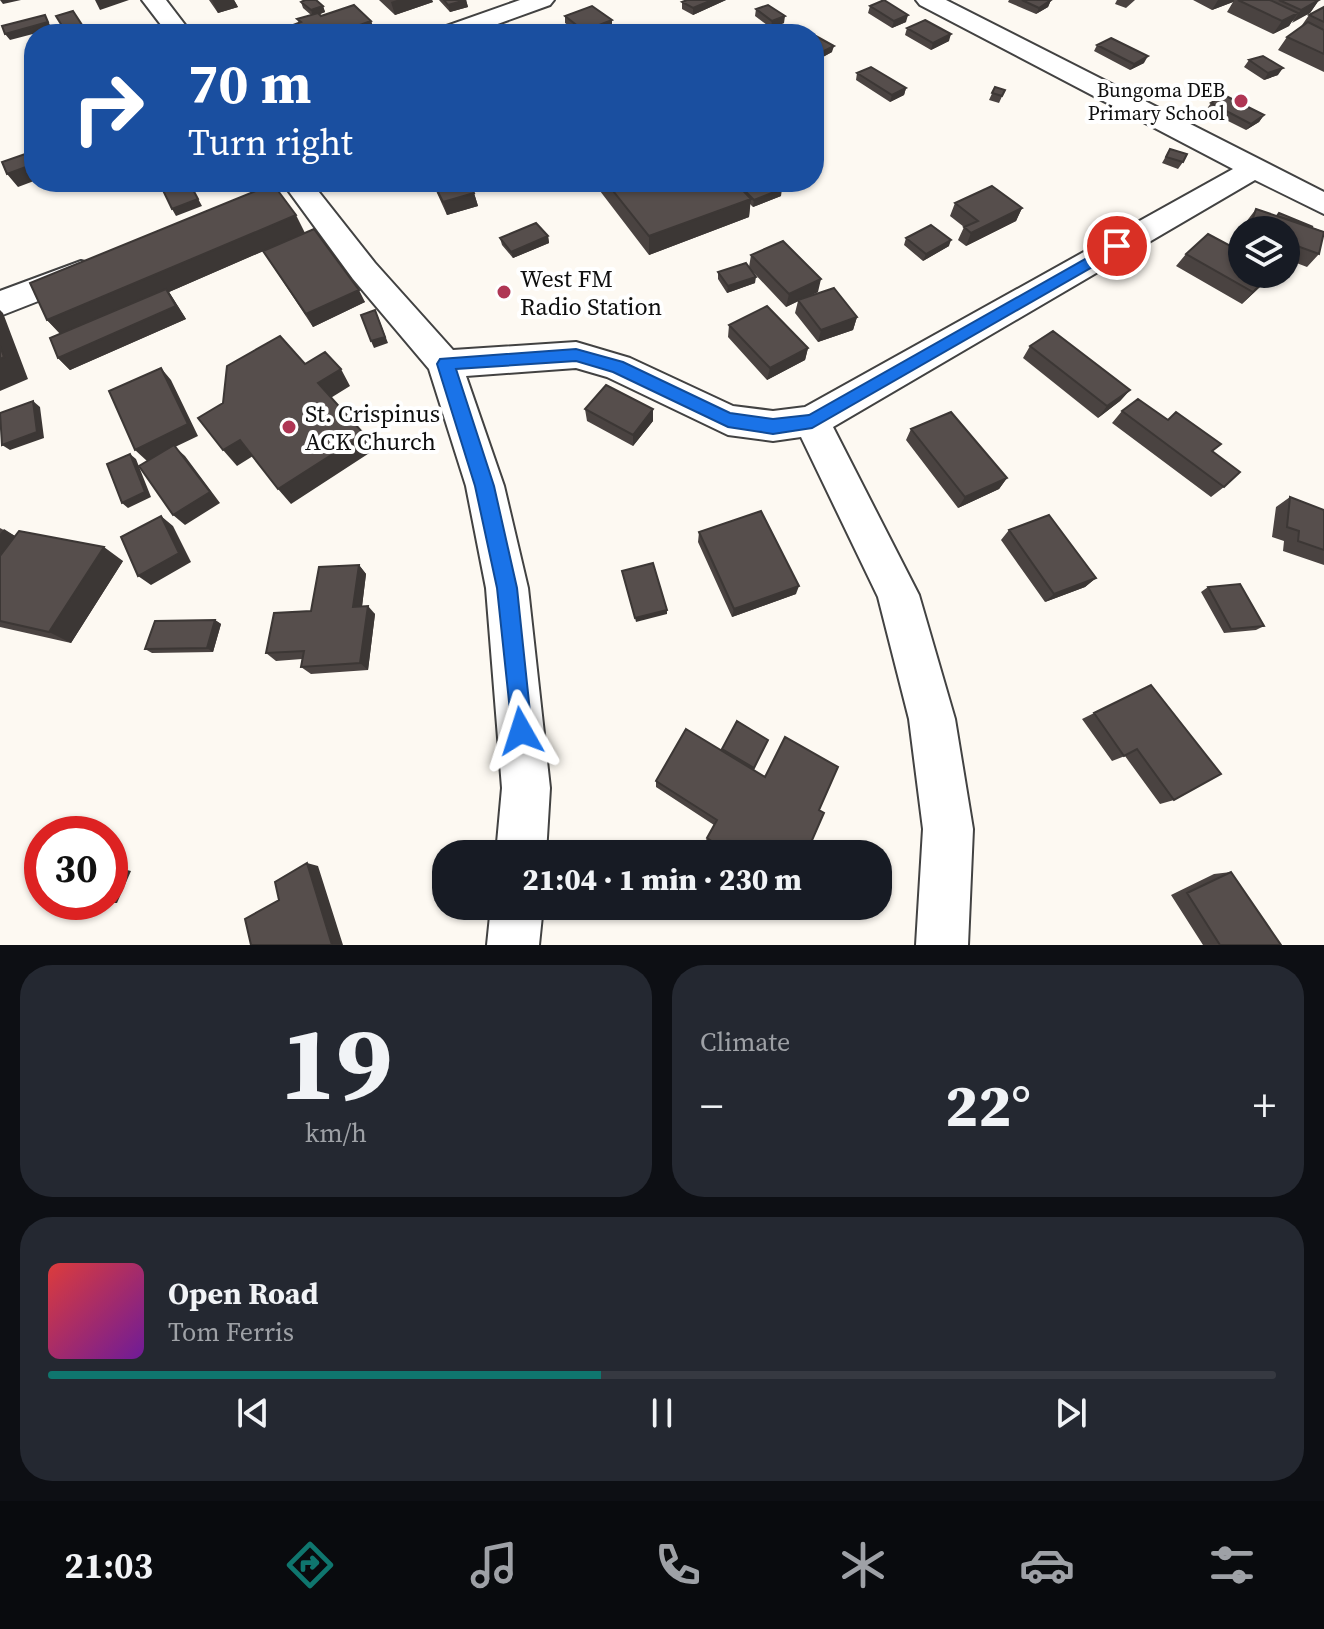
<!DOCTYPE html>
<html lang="en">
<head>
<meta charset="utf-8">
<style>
	body { margin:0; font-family:"Source Serif 4",serif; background:#242831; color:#f1f3f6; height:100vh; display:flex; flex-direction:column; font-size:30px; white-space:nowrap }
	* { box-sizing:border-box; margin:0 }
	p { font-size:26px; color:#9ea1a6 }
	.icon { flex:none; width:44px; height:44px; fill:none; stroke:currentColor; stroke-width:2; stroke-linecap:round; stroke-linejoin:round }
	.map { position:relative; height:945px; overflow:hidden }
	.panel { display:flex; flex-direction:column; gap:20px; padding:20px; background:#0d0f14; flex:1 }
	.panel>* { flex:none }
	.hud { position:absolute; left:24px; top:24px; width:800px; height:168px; border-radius:32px; box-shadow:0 2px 6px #0004; background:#1a4fa0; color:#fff; overflow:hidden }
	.fabs { position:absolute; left:1228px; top:216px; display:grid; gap:16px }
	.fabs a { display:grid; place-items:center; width:72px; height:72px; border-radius:50%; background:#171b24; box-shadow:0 2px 6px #0004; font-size:40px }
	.speed { position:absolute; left:24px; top:816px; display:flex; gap:16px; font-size:40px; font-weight:700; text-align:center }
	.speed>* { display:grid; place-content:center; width:104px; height:104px; border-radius:50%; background:#171b24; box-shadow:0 2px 6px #0004; line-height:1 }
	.speed .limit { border:12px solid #d22; background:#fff; color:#111 }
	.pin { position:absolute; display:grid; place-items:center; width:68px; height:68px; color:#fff; margin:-34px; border:4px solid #fff; border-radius:50%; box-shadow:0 2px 8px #0007 }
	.me { position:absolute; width:88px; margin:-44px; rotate:354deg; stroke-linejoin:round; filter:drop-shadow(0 0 6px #0008) }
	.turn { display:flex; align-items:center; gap:28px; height:168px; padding:0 32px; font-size:36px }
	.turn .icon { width:104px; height:104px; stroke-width:2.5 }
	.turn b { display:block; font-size:56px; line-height:68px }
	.big { font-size:60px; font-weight:800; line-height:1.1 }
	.panel .widget { flex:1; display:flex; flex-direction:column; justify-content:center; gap:12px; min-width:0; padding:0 28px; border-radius:32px; background:#242831 }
	.panel .dial { align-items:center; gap:0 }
	.dial b { font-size:104px; line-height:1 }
	.song { display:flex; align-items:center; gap:24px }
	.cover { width:96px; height:96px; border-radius:12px; background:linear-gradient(135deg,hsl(0 70% 55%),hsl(280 70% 35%)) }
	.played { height:8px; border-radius:4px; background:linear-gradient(90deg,#0f766e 45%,#363941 45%) }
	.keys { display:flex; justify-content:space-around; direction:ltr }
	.heat { display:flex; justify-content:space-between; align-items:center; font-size:44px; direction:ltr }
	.panel .tiles { flex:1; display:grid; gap:20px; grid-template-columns:1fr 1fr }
	.widget:last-child { grid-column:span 2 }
	.trip { position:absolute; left:432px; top:840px; width:460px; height:80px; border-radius:32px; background:#171b24; box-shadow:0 2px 6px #0004; font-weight:800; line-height:80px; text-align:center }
	.menu { display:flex; height:128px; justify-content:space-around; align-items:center; background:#090b0e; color:#9ea1a6 }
	.menu .icon { width:56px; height:56px }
	.menu .active { color:#0f766e }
	.menu b { font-size:36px; color:#f1f3f6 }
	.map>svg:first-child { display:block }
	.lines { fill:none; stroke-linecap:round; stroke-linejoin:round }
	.minor-casing { stroke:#424242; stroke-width:4 }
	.minor { fill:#fff; fill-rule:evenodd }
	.wall { fill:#4a4341 }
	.shaded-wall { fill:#3c3735 }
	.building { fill:#564e4c; stroke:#3c3735; stroke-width:2 }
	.route { fill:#1a73e8; stroke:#114b97; stroke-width:2 }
	.poi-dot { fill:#af3654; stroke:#fff; stroke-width:3 }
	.labels { text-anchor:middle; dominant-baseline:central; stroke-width:8; stroke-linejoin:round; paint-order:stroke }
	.far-poi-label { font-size:20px; fill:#0f0f0f; stroke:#fff; text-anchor:end }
	.poi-label { font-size:24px; fill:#0f0f0f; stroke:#fff; text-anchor:start }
</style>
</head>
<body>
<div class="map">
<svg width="1324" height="945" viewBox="0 0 1324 945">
	<rect width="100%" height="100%" fill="#fdf9f2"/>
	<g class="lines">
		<g class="minor-casing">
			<path id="minor" d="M142 0H166L192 34H168Z
				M520 0H554L550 5 470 34H435L438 29Z
				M916 0H946L1324 192V214L1255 180 833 427 919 595 955 719 973 829 968 945H916L923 829 909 719 878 597 801 437 773 441 728 435 607 377 576 368 466 376 504 486 528 588 550 788 546 854H496L502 788 486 588 466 486 429 369 353 279 282 182H311L375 263 453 350 576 342 630 358 733 406 773 411 805 407 1233 169 920 5Z
				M81 261 92 264 97 272 92 280 0 316V291Z
				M491 906H543L539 945H487Z"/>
		</g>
		<use href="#minor" class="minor"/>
	</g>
	<path class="wall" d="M209 0H234L238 7 218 13Z
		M379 0H432L433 2 395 15Z
		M439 0H466L468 7 450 12Z
		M687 0H726L693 15 682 9V2Z
		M1009 0H1051L1048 7 1036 14 1008 2Z
		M1117 0H1135L1126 8 1115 4Z
		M1193 0H1319L1310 13 1291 22 1289 26 1273 34 1227 12 1233 2 1212 10Z
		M301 2 323 6 325 12 320 14 321 16 371 21 376 34H270L299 23 297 19 311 15 303 8Z
		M870 6 906 22 892 28 868 13Z
		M1324 7V72L1278 50 1287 37 1300 28 1309 15Z
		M756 9 784 23 771 28 755 16Z
		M565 16 612 20V27L593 34H580L565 23Z
		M907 28 949 41 931 50 905 35Z
		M814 35 832 52 821 58 814 54Z
		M1097 45 1144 63 1130 70 1094 51Z
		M1249 60 1278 75 1264 80 1244 67Z
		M857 73 906 88 904 95 890 102 856 80Z
		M995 87 1005 90 999 103 989 100Z
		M1211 103 1264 115 1259 122 1246 130 1206 110Z
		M1170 149 1183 162 1178 169 1162 163Z
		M432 182H469L474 193 478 206 447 215Z
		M599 182H775L781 196 753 207 750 204 749 217 649 255 600 191Z
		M955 203 1022 208 1016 221 966 246 958 240 964 227 950 216Z
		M1256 209 1277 216 1279 213 1324 232 1319 254 1307 267 1286 259V230H1243L1246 222Z
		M305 233 365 302 313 327 263 251 169 292 186 319 70 370 58 358 60 334 47 320Z
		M548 236 549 243 513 258 502 245 500 238Z
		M906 238 949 246 923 261 904 245Z
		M1186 254 1273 274 1242 304 1176 266Z
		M751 255 818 292 805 298 857 317 853 330 818 342 795 313 798 301 786 307 752 271 755 283 727 293 718 279V272L749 267Z
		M729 325 808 348 805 360 767 380 728 337Z
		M1030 346 1130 390 1120 401 1098 418 1023 358Z
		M585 409H653V421L633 446 587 421Z
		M1122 411 1168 420 1212 451 1224 487 1211 497 1112 423Z
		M911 429 1007 478 999 489 958 508 906 440Z
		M1290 497 1324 510V565L1283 551 1284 541 1272 537 1276 507Z
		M0 528 15 536 123 561 71 643 0 627Z
		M1009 530 1096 578 1085 587 1045 602 1001 540Z
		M699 532 796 594 732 617 698 542Z
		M359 565 366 574 362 606 375 614 368 670 311 674 301 667 302 659 276 661 266 653Z
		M1208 587 1264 626 1256 630 1224 633 1201 592Z
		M215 620 221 624 213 652 152 653 145 649Z
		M1151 685 1174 800 1160 804 1125 756 1112 761 1082 719Z
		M737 721 768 740 753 770 765 777 785 737 819 810 806 854H723L705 842 714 825 656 787V781L721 751Z
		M1231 872 1281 945H1203L1171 895 1214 874Z"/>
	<path class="shaded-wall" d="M0 0H21L3 4Z
		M95 0H129L100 10Z
		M212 0H234L238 7 218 13Z
		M397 0H432L433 2 395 15 391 2Z
		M466 0 468 7 450 12 448 5Z
		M712 0H726L693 15V8Z
		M1051 0 1048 7 1036 14 1039 8Z
		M1218 0H1234L1233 2 1212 10Z
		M1319 0 1310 13 1292 23 1301 10Z
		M323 6 325 12 313 17 311 10Z
		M1298 13 1289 26 1273 34 1282 21Z
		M45 15 52 29 10 40 5 34Z
		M908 15 906 22 892 28 894 21Z
		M785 16 784 23 771 28 772 21Z
		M612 20V27L593 34H584V31Z
		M371 21 376 34H335Z
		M951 34 949 41 931 50 933 43Z
		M834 46 832 52 821 58 822 52Z
		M1148 56 1144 63 1130 70 1134 64Z
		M1283 68 1278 75 1264 80 1268 73Z
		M906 88 904 95 890 102 892 95Z
		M1264 115 1259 122 1246 130 1251 124Z
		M34 164V181L18 187 7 174Z
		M189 182 202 206 176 216 172 209Z
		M782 189 781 196 753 207 754 200Z
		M474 193 478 206 447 215 443 202Z
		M751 199 749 217 649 255V236Z
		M1022 208 1016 221 966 246 971 233Z
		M296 215 305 233 169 292 186 319 70 370 58 358 65 338 47 320Z
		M548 236 549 243 513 258 511 252Z
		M951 240 949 246 923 261 926 254Z
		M1273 274 1264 283 1242 304 1253 292Z
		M756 277 755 283 727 293 728 286Z
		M821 279 818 292 786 307 789 294Z
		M359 290 365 302 313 327 306 314Z
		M0 310 3 313 28 379 0 391Z
		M378 317 388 343 374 348 371 341Z
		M857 317 853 330 818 342 821 330Z
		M808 348 805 360 767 380 770 368Z
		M161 368 171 380 198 436 175 447 185 456 220 503 185 525 173 515 175 447 147 461 135 450Z
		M341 369 350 386 329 399 318 383Z
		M1130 390 1120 401 1098 418 1107 406Z
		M33 401 40 407 44 438 10 450 2 445Z
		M653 409V421L633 446V435Z
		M364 434 374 450 291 504 278 489Z
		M240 440 253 456 237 466 223 450Z
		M130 454 136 459 151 497 128 508 122 503Z
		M1007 478 999 489 958 508 965 497Z
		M161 516 173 526 191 562 151 585 138 576Z
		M4 529 26 543 0 576V534Z
		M104 547 123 561 71 643 49 632Z
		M359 565 366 574 361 615 353 607Z
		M1096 578 1085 587 1045 602 1054 594Z
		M799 586 796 594 732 617 734 609Z
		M368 606 375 614 368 670 360 663Z
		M667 610V614L636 622 635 618Z
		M215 620 221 624 213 652 207 648Z
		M307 863 318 866 343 945H332Z
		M123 869 131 871 117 903H108L110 902V899Z"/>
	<path class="building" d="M305 0H316L323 6 311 10 301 2Z
		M444 0H466L448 5Z
		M687 0H712L693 8 682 2Z
		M884 0 908 15 894 21 870 6Z
		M1022 0H1051L1039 8Z
		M1238 0H1270L1298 13 1282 21Z
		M1279 0H1319L1301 10Z
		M354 5 371 21 335 34H270L301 22 297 19 318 13 321 16Z
		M768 5 785 16 772 21 756 9Z
		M592 6 612 20 584 31 565 16Z
		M1324 7V22L1309 15Z
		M73 11 88 34H67L56 16Z
		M45 15 48 22 5 34 2 26Z
		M925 20 951 34 933 43 907 28Z
		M1308 22 1324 30V54L1287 37Z
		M814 35 834 46 822 52 814 47Z
		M1111 38 1148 56 1134 64 1097 45Z
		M1263 56 1283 68 1268 73 1249 60Z
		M871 67 906 88 892 95 857 73Z
		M995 87 1005 90 1002 96 992 93Z
		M1224 95 1264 115 1251 124 1211 103Z
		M1170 149 1187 154 1183 162 1166 157Z
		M34 151V164L7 174 2 162Z
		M159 182H189L198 199 172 209Z
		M433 182H469L474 193 443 202Z
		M606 182H735L751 199 649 236Z
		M736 182H775L782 189 754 200Z
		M273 184 296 215 47 320 30 283Z
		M992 186 1022 208 971 233 964 227 978 221 955 203Z
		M1256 209 1324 232 1319 254 1286 242V230H1249Z
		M1279 213 1313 227 1277 216Z
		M536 223 548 236 511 252 500 238Z
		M931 225 951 240 926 254 906 238Z
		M314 229 359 290 306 314 263 251Z
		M1208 234 1242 252V274H1272L1253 292 1186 254Z
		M783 241 821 279 789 294 751 255Z
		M746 263 756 277 728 286 718 272Z
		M834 288 857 317 821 330 798 300Z
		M166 289 176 306 58 358 50 338Z
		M767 306 808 348 770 368 729 325Z
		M375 310 385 337 371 341 361 315Z
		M1053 331 1130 390 1107 406 1030 346Z
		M280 336 305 364 325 352 341 369 318 383 364 434 278 489 240 440 223 450 198 418 223 403 227 366Z
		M0 346 4 357 0 359Z
		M161 368 188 424 135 450 109 391Z
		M606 385 653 409 633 435 585 409Z
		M1138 399 1168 420 1176 412 1221 444 1212 451 1240 472 1224 487 1122 411Z
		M33 401 37 432 2 445 0 413Z
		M951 412 1007 478 965 497 911 429Z
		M174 445 210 492 173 515 139 466Z
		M130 454 145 492 122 503 107 464Z
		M1290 497 1324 510V550L1298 541 1299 531 1287 527Z
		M761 511 799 586 734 609 699 532Z
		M1049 515 1096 578 1054 594 1009 530Z
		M161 516 179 553 138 576 121 537Z
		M19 531 104 547 49 632 0 621V556Z
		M653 563 667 610 635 618 622 571Z
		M359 565 353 607 368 606 360 663 301 667 304 651 266 653 274 613 311 611 319 567Z
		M1240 584 1264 626 1231 629 1208 587Z
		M215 620 207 648 145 649 155 621Z
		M1151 685 1221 774 1174 800 1137 749 1124 756 1094 713Z
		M737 721 768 740 754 768 722 749Z
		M686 729 765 777 785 737 838 767 819 810 824 813 806 854H732L707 838 717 820 656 781Z
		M307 863 332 945H251L245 919 279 900 275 882Z
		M110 868 123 869 110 899Z
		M1231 872 1281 945H1220L1187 893Z"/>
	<path class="route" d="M1117 241 1122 243V250L812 428 773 434 728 427 613 372 576 361 456 369 494 486 517 588 532 731 528 739 521 742 513 739 497 588 475 486 437 364 440 359 576 349 623 362 730 413 773 419 809 415Z"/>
	<g class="poi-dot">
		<circle cx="1241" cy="101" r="8"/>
		<circle cx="504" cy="292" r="8"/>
		<circle cx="289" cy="427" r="8"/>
	</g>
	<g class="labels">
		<g class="far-poi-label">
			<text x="1225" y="90">Bungoma DEB<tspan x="1225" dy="23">Primary School</tspan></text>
		</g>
		<g class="poi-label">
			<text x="520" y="278">West FM<tspan x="520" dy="28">Radio Station</tspan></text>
			<text x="305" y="413">St. Crispinus<tspan x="305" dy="28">ACK Church</tspan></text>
		</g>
	</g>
</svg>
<div class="fabs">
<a><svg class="icon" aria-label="layers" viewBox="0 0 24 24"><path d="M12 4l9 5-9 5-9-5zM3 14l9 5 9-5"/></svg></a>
</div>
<div class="speed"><div class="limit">30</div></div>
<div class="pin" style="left:1117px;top:246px;background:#d93025"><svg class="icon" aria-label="arrive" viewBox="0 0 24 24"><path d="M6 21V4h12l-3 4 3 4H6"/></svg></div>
<svg class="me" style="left:521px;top:731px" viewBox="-20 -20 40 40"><path d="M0-17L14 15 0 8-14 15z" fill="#1a73e8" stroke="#fff" stroke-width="4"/></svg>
<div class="trip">21:04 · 1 min · 230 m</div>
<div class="hud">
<div class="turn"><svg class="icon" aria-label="right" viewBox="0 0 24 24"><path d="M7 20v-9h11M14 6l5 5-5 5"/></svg><div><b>70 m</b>Turn right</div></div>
</div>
</div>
<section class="panel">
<div class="tiles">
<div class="widget dial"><b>19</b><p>km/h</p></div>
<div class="widget"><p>Climate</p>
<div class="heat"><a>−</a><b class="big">22°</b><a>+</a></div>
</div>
<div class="widget">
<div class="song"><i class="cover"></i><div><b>Open Road</b><p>Tom Ferris</p></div></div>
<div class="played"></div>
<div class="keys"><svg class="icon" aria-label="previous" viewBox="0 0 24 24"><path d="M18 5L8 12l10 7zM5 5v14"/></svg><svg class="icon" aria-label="pause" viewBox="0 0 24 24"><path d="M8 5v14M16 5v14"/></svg><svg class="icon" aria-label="next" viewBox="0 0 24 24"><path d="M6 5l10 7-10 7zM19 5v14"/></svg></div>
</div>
</div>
</section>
<nav class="menu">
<b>21:03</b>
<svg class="icon active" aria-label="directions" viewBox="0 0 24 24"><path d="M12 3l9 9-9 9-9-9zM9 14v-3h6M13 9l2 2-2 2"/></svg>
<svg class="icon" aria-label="music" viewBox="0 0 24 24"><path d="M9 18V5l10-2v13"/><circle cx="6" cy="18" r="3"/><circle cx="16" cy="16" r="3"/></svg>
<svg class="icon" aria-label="phone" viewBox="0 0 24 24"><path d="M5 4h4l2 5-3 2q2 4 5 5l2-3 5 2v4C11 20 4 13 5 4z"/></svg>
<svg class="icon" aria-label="climate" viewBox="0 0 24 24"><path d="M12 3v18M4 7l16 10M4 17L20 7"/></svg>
<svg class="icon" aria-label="car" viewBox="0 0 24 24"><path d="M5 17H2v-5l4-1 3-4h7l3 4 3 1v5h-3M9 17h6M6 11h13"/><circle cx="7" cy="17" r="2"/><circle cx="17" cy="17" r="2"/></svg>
<svg class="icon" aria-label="filters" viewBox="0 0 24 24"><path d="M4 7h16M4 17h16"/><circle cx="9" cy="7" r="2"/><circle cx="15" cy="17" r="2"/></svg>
</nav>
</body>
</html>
